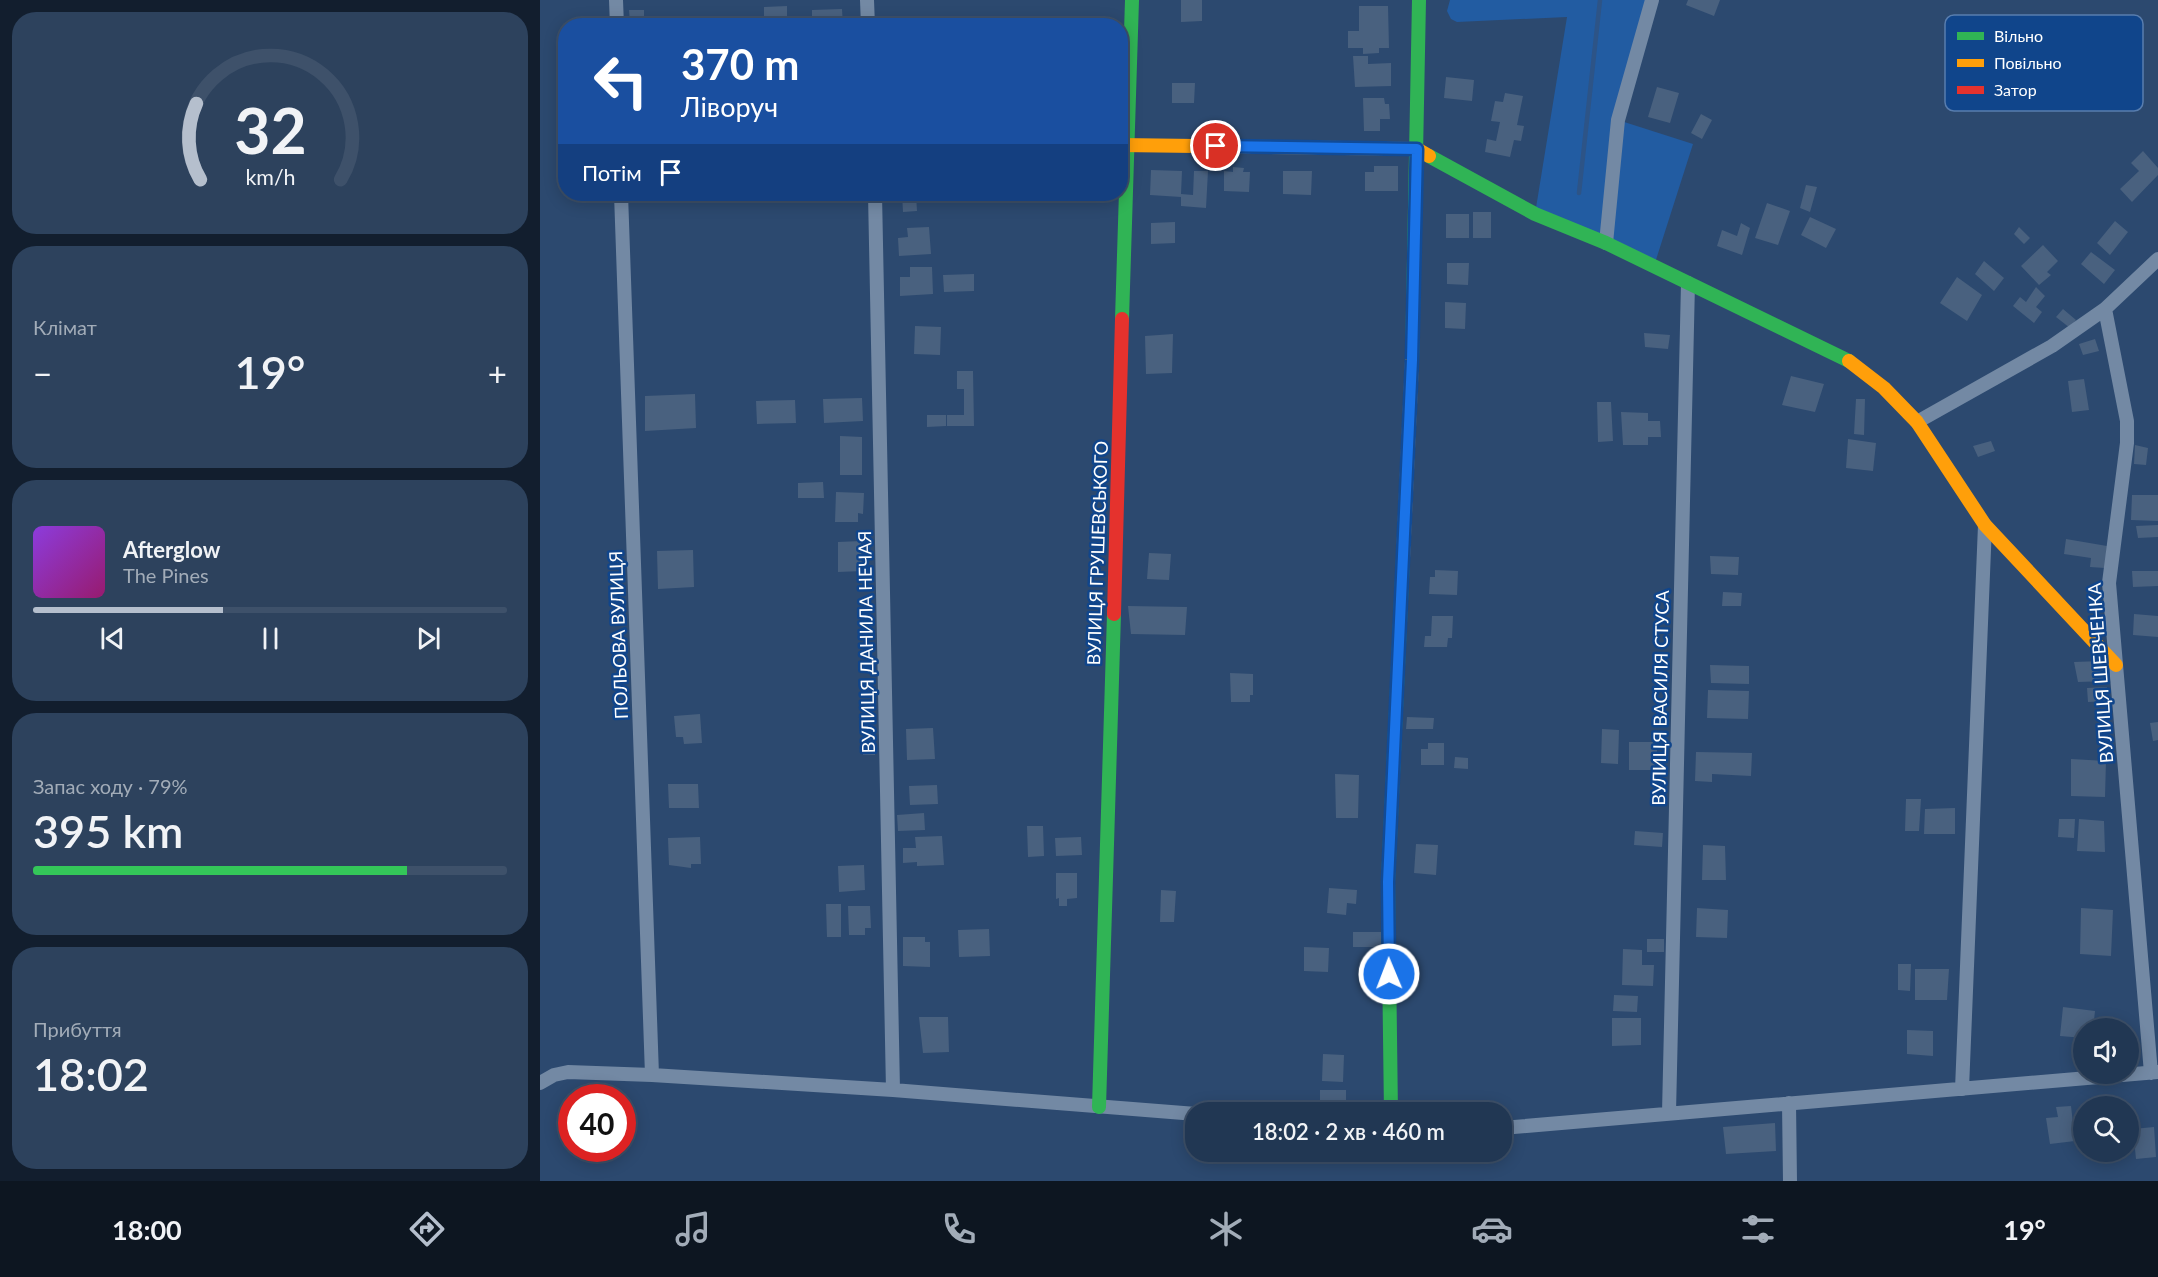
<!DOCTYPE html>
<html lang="uk">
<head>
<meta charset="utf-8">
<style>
	body { margin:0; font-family:Lato,sans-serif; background:#2d425d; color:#f1f3f6; height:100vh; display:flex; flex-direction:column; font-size:22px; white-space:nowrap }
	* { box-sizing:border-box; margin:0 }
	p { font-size:20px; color:#a2acb8 }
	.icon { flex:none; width:33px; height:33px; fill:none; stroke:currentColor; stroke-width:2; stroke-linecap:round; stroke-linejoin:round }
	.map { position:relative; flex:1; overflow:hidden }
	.panel { display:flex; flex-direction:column; gap:12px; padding:12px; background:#121e2e; width:540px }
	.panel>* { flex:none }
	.top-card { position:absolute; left:18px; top:18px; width:570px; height:183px; border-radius:24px; box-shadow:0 3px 15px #0003,0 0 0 2px #3e516a; background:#1a4fa0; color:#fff; overflow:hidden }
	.buttons { position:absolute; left:1533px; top:1018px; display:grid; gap:12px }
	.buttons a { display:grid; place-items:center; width:66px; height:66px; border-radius:50%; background:#213753; box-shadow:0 3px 15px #0003,0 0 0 2px #3e516a; font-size:30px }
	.speed { position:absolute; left:18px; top:1084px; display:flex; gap:12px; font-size:30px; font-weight:700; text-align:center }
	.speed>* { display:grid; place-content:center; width:78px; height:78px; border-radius:50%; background:#213753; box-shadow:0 3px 15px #0003,0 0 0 2px #3e516a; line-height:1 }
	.speed .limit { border:9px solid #d22; background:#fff; color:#111 }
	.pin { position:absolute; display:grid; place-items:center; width:51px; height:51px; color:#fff; margin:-26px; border:3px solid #fff; border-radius:50%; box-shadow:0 2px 6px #0007 }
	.me { position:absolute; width:66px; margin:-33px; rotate:359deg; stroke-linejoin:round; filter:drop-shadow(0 0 4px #0008) }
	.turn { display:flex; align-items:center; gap:21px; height:126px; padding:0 24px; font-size:27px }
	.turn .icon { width:78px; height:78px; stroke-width:2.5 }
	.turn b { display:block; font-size:42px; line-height:51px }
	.then { display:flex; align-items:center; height:57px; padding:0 24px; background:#0003; gap:12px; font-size:22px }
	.big { font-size:45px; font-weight:600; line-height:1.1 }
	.panel .tile { flex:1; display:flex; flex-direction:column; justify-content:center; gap:9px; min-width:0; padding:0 21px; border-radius:24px; background:#2d425d }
	.panel .dial { align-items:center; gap:0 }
	.dial svg { height:156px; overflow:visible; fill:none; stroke:#3e516a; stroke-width:7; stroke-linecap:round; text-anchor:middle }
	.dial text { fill:#f1f3f6; stroke:none }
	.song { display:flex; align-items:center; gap:18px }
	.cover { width:72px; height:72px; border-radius:9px; background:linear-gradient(135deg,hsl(270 70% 55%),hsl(320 70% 35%)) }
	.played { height:6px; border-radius:3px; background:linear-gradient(90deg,#b5bfcd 40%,#3e516a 40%) }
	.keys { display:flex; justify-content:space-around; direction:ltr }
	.heat { display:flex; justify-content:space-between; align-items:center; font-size:33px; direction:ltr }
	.charge { height:9px; border-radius:4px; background:linear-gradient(90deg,#34c759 79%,#3e516a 0) }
	.trip { position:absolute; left:645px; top:1102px; width:327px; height:60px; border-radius:24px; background:#213753; box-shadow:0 3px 15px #0003,0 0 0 2px #3e516a; font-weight:600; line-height:60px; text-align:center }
	.tab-bar { display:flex; height:96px; justify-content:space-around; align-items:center; background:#0d1621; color:#a2acb8 }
	.tab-bar .icon { width:42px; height:42px }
	.tab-bar .selected { color:#b5bfcd }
	.tab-bar b { font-size:27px; color:#f1f3f6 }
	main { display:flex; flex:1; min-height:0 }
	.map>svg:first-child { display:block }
	.green { fill:#225ca2 }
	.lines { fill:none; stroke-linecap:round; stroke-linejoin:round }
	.stream { stroke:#2d5487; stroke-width:4.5 }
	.building { fill:#49617f }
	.street { stroke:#7389a4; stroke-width:14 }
	.fast { stroke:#30b455; stroke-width:14 }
	.slow { stroke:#ff9f0a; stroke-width:14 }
	.jam { stroke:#e5322d; stroke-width:14 }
	.route-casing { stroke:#114b97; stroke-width:15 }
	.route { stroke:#1a73e8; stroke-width:10 }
	.labels { text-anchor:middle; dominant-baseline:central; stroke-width:5; stroke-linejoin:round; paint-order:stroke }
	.street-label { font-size:18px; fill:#fff; stroke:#10458b }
	.key { fill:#10458b; stroke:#587dae; stroke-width:1.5 }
	.key-label { font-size:16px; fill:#fff }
</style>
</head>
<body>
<main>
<section class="panel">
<div class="tile dial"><svg viewBox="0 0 100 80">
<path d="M14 69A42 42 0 1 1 86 69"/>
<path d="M14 69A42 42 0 0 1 12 30" stroke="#b5bfcd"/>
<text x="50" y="56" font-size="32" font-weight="700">32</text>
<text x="50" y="72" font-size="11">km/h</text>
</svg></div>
<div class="tile"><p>Клімат</p>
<div class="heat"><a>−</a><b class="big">19°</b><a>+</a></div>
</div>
<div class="tile">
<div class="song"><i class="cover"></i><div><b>Afterglow</b><p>The Pines</p></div></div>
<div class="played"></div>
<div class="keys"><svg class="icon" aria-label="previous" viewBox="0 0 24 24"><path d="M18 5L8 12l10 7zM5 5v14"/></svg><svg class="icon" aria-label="pause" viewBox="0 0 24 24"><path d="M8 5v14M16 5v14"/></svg><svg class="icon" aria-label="next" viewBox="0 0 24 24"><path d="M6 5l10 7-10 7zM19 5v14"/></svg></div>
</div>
<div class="tile"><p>Запас ходу · 79%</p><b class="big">395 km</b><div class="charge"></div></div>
<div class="tile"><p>Прибуття</p><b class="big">18:02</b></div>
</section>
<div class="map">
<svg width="1618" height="1181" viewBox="0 0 1618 1181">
	<rect width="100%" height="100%" fill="#2c496f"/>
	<path class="green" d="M910 0H1112L1078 120 1153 144 1114 266 995 214 1027 17 917 22 911 19 907 11Z"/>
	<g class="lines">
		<path class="stream" d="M1039 193 1060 0"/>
	</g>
	<path class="building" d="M641 0H662V21L641 22Z
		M1148 0H1180L1174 16 1146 5Z
		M247 6V16L224 17V7Z
		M819 6H848L849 48H839V53L823 54V48H808V31H819Z
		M302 9 303 26H272V10Z
		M89 10H104V23L108 26 90 23Z
		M813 56H828V64L851 63V86L815 87Z
		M906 77 934 80 932 101 904 98Z
		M632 83H655L654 103H632Z
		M1117 87 1139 93 1130 123 1108 117Z
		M965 93 983 96 977 125 984 126 981 141 974 140 970 157 945 152 947 139 956 141 960 122 951 121 955 101 963 102Z
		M823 98H844L845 104H849L850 119H840V131H824Z
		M1161 114 1172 120 1162 139 1151 133Z
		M1603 151 1618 168V175L1592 202 1580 189 1599 171 1591 163Z
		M834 166H858V191H825V172H834Z
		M693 167 704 168 703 172H710L709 192 684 191V171L693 172Z
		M611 170 642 171 641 194 653 195 654 171H668L666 208 641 206V197L610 195Z
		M743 171H772L771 195 743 194Z
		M1266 185 1277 187 1270 212 1260 208Z
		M362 194H376L377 211 363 212Z
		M1227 203 1250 211 1238 245 1215 238Z
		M933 212H951V238H933Z
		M906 214H929V238H906Z
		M1270 217 1296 229 1286 248 1261 235Z
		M1575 221 1588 232 1570 255 1557 243Z
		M635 222V243L611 244V223Z
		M1201 223 1210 228 1202 255 1177 246 1182 230 1197 236Z
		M389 227 391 254 359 256 358 238 368 237 367 228Z
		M1479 227 1490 238 1484 244 1474 234Z
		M1503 245 1518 261 1507 272 1511 275 1499 285 1481 266Z
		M1551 252 1575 270 1564 284 1541 264Z
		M1444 261 1464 278 1454 291 1435 274Z
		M907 263H929L928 285 907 284Z
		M370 267H392L393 294 360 296V277H370Z
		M434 274V291L404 292 403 275Z
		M1417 277 1442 295 1427 321 1400 303Z
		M1496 287 1505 296 1496 307 1502 312 1494 323 1473 306 1480 297 1486 302Z
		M905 302 926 303 925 329 905 328Z
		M1523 309 1536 320 1530 328 1516 317Z
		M375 326 401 327 400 355 374 354Z
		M1104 333 1130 335 1128 349 1105 347Z
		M633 334 632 373 606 374 605 336Z
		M1555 339 1559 351 1543 355 1539 344Z
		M417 371H433L434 426H407V415H424V389H417Z
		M1251 376 1284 384 1275 412 1242 405Z
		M1544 379 1549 410 1532 412 1528 381Z
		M155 394 156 428 105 431V396Z
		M322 398 323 421 284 423 283 399Z
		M1316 399H1325L1324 435 1314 434Z
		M255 400 256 423 217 424 216 401Z
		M1057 402H1071L1073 441 1058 442Z
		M1081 412 1108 413V421H1120L1121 437H1108V445H1083Z
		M387 415H406V426L387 427Z
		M300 436 322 437V475H300Z
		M1308 439 1336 443 1333 471 1306 468Z
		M1451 441 1455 451 1438 457 1433 446Z
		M1595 445 1608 448 1606 465 1594 464Z
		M283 482 284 498H258V483Z
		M296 492 324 493 323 514 318 513V522H295Z
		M1592 495H1618V521L1591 520Z
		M1618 525V537L1598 538 1596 526Z
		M1526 539 1567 546 1565 568 1550 567 1551 558 1524 554Z
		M321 541 322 571 298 572V542Z
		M153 550 154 587 118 589 117 551Z
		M609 553 631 554 629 580 607 579Z
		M1170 556 1199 557 1198 575 1171 574Z
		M895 570 918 571 917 595 889 594 890 577H895Z
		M1592 571H1618V586L1593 587Z
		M1183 592 1202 593 1201 606H1182Z
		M588 606 647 607 645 635 591 634Z
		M1594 614 1618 616V637L1593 635Z
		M892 616H913L912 638H908L907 647H884L885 636H891Z
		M1561 661 1567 681 1538 682 1534 662Z
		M1170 665 1209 666V684L1171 683Z
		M690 673 713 674V695H710V702H691Z
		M1567 687 1568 701 1548 702 1547 688Z
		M1168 690 1209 691 1208 719 1167 718Z
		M160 714 162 743 144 744 143 737H136L134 716Z
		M867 717 894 718 893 729H866Z
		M1618 722V740L1613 741 1610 723Z
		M393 728 395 759 367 760 366 729Z
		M1062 729 1079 730 1078 764 1061 763Z
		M322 739H334L335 755H323Z
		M1089 742H1117V770H1089Z
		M888 743H904V765H881V749H888Z
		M1156 752 1212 753 1211 776 1172 774V782L1155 781Z
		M915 757 928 758V769L914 768Z
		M1531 759 1566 761 1565 797 1531 796Z
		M795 774 819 775 818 818H796Z
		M128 784H158L159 808H129Z
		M397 785 398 804 370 805 369 786Z
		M1366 799H1381L1379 831H1365Z
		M1415 808V834H1384L1385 809Z
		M384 813 385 830 358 831 357 815Z
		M1519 819H1535L1534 838 1518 837Z
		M1539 819 1564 821 1565 852 1537 851Z
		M487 826H503L504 856 488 857Z
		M1095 831 1123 833 1122 847 1094 845Z
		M402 836 404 865 377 866V862L363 863V848H376L375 837Z
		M160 837 161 864H151V868L129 865 128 838Z
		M541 837 542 855 516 856 515 838Z
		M876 844 898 845 896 875 874 873Z
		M1163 845 1185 846 1186 880H1162Z
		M324 865 325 890 299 892 298 866Z
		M516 873H537V898L527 899V906H519V898L516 899Z
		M789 888 817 890 816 904 807 903 806 915 787 913Z
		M621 890 636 891 634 922H620Z
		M286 904H301V937H287Z
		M308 906H330L331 928H325V935H309Z
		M1157 908 1188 910 1187 938 1156 937Z
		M1541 908 1573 910 1571 956 1540 954Z
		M449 929 450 956 419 957 418 930Z
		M813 932H841V947H813Z
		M363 937H385V942H390V967L363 966Z
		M1107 939H1124V952H1107Z
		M764 947 789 948 788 972 764 971Z
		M1083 949 1102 950V965H1114L1113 986 1082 985Z
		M1358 964H1371L1370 991 1358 990Z
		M1375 969H1409L1407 1000H1375Z
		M1074 995 1098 996 1097 1012 1073 1011Z
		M1523 1007 1555 1011 1553 1029H1544V1038L1520 1036Z
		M379 1017H408L409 1052 383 1053Z
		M1072 1018H1101V1045L1072 1046Z
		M1367 1030 1393 1031V1056L1367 1054Z
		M783 1054 804 1055 803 1082 782 1081Z
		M780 1090H806V1102L780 1101Z
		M1531 1106 1535 1141 1510 1144 1506 1118 1518 1117 1516 1107Z
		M1235 1123 1236 1151 1186 1154 1183 1127Z
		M1614 1127 1616 1157 1596 1159 1593 1129Z"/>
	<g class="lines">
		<path class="street" d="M76 0 77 26
			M327 0 328 26
			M81 194 112 1075
			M335 194 353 1090
			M1066 243 1078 120 1112 0
			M1377 422 1512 346 1565 309
			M1611 1073 1569 583 1587 443V421L1565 309 1618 259
			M0 1083 14 1075 28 1072 112 1075 353 1090 656 1114
			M1422 1089 1445 525
			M1249 1103 1250 1181
			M1129 1113 1148 283
			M962 1128 1618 1072"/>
		<path class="fast" d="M889 156 995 214 1066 243 1309 361
			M582 319 592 0
			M872 361 879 0
			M559 1107 574 614
			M851 1113 848 882 863 558"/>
		<path class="slow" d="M580 145 877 149 889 156
			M1309 361 1344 388 1377 422 1445 525 1576 665
			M863 558 872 361"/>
		<path class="jam" d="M574 614 582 319"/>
	</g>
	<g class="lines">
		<g class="route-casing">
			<path id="route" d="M676 146 877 149 872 360 848 882 849 974"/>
		</g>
		<use href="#route" class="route"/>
	</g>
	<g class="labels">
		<g class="street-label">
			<text transform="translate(557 553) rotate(-88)">ВУЛИЦЯ ГРУШЕВСЬКОГО</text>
			<text transform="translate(78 635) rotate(-92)">ПОЛЬОВА ВУЛИЦЯ</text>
			<text transform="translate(326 642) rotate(-91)">ВУЛИЦЯ ДАНИЛА НЕЧАЯ</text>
			<text transform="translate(1560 673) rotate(-94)">ВУЛИЦЯ ШЕВЧЕНКА</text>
			<text transform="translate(1120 698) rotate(-89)">ВУЛИЦЯ ВАСИЛЯ СТУСА</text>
		</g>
	</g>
	<rect x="1405" y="15" width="198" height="96" rx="9" class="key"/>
	<rect x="1417" y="32" width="27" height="8" fill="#30b455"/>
	<rect x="1417" y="59" width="27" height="8" fill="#ff9f0a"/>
	<rect x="1417" y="86" width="27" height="8" fill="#e5322d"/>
	<g class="key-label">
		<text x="1454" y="42">Вільно</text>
		<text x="1454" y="69">Повільно</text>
		<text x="1454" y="96">Затор</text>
	</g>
</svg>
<div class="buttons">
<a><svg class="icon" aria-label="sound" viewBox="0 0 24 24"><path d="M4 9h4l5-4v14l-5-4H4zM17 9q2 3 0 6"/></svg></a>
<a><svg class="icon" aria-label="search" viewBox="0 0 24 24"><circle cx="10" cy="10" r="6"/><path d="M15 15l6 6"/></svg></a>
</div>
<div class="speed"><div class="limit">40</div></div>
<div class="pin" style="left:676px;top:146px;background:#d93025"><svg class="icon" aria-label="arrive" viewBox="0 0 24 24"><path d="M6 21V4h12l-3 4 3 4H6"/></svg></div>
<svg class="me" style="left:849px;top:974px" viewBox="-20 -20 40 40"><circle r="17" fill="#1a73e8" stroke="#fff" stroke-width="3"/><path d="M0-11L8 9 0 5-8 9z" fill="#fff"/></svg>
<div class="trip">18:02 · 2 хв · 460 m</div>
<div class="top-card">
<div class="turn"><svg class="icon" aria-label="left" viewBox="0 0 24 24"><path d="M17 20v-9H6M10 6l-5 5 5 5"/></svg><div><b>370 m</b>Ліворуч</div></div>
<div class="then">Потім<svg class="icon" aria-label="arrive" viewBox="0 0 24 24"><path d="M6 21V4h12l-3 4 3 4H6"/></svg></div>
</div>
</div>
</main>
<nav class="tab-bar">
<b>18:00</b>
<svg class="icon selected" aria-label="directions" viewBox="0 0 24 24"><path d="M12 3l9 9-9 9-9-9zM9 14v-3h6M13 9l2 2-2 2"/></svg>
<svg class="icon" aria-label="music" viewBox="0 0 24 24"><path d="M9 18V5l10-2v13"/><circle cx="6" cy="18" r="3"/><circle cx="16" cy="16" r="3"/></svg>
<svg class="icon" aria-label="phone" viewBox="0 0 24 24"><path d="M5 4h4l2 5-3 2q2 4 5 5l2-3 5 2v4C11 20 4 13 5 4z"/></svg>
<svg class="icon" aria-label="climate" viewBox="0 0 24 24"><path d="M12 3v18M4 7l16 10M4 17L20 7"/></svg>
<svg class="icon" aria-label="car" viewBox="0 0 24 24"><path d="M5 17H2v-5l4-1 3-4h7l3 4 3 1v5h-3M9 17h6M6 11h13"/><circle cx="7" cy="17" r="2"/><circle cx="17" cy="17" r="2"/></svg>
<svg class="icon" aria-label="filters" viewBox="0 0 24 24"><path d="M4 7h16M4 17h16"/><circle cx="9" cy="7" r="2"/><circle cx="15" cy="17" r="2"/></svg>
<b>19°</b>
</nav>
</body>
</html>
